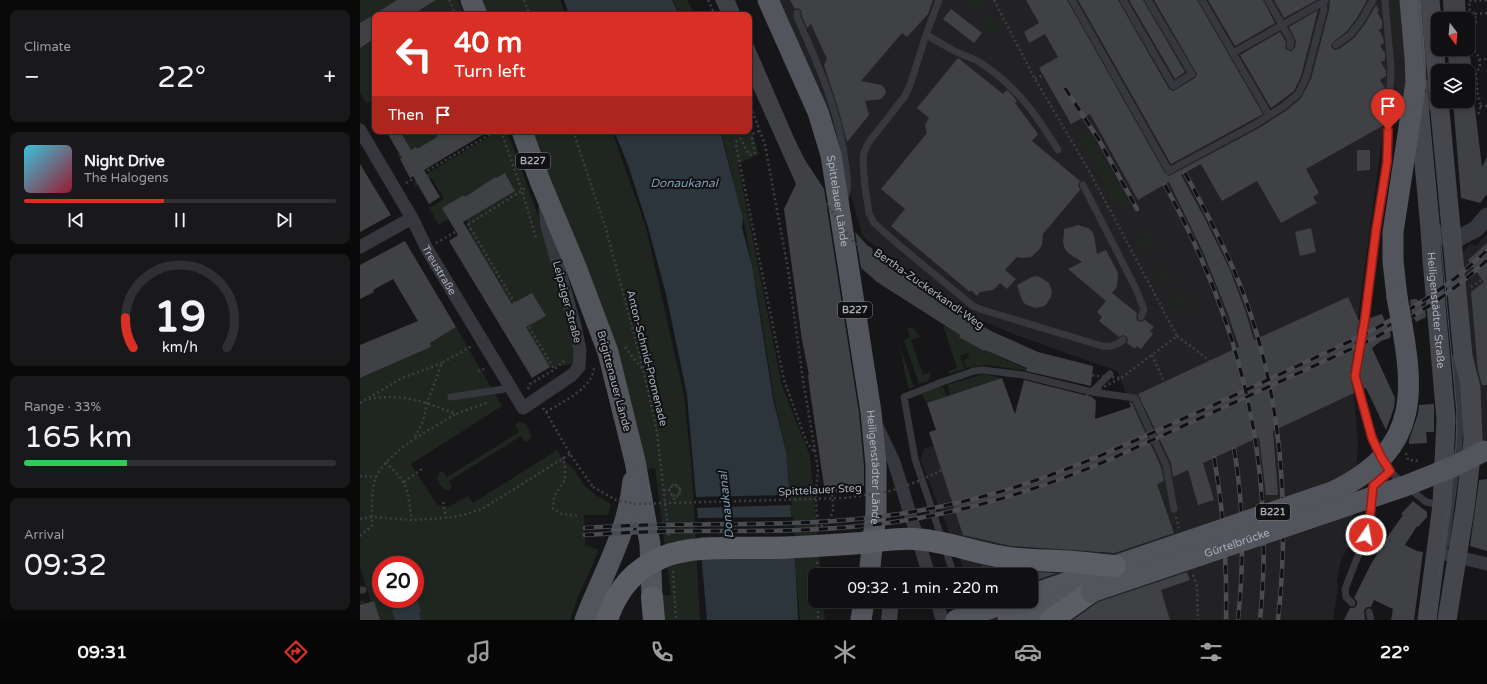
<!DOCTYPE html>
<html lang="en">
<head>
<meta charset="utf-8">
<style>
	body { margin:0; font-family:"Varela Round",sans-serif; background:#19191b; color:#f1f3f6; height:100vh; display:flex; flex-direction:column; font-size:15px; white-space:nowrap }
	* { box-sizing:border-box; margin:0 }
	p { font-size:13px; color:#9c9d9f }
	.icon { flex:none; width:22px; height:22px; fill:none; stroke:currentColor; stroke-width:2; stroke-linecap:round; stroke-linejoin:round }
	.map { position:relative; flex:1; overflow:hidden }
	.sheet { display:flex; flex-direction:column; gap:10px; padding:10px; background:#09090a; width:360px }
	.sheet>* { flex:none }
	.hud { position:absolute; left:12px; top:12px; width:380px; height:122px; border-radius:8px; box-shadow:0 2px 6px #0003,0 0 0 1px #303032; background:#d93025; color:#fff; overflow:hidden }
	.needle { width:26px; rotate:164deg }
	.controls { position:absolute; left:1071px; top:12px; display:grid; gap:8px }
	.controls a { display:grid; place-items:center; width:44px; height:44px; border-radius:8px; background:#101012; box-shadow:0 2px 6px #0003,0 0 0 1px #303032; font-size:20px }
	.speed { position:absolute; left:12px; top:556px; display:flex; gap:8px; font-size:20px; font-weight:700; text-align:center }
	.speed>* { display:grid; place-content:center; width:52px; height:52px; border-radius:50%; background:#101012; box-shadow:0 2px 6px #0003,0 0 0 1px #303032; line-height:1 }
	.speed .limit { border:6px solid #d22; background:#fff; color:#111 }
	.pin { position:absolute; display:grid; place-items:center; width:34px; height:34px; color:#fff; margin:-41px -17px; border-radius:50% 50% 50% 0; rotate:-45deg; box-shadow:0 0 4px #0007 }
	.pin .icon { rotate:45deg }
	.me { position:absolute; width:44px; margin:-22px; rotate:12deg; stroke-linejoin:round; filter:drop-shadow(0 0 3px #0008) }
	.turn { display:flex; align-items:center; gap:14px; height:84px; padding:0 16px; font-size:18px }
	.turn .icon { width:52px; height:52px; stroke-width:2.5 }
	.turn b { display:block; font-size:28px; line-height:34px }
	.then { display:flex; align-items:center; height:38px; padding:0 16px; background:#0003; gap:8px; font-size:15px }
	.big { font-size:30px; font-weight:600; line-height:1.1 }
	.sheet .tile { flex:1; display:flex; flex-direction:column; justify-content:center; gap:6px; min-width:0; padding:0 14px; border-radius:8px; background:#19191b }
	.sheet .dial { align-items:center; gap:0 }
	.dial svg { height:104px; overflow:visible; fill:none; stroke:#303032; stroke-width:7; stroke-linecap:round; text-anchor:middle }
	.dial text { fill:#f1f3f6; stroke:none }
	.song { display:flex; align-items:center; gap:12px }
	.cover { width:48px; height:48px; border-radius:6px; background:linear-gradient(135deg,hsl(190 70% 55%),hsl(350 70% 35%)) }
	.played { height:4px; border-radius:2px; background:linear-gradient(90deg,#d93025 45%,#303032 45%) }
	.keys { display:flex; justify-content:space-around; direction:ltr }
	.heat { display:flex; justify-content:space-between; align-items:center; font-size:22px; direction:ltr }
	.charge { height:6px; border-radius:3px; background:linear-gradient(90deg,#34c759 33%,#303032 0) }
	.trip { position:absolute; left:448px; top:568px; width:230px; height:40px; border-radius:8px; background:#101012; box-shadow:0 2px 6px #0003,0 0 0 1px #303032; font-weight:600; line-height:40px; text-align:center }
	.dock { display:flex; height:64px; justify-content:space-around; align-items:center; background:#060607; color:#9c9d9f }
	.dock .icon { width:28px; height:28px }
	.dock .current { color:#d93025 }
	.dock b { font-size:18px; color:#f1f3f6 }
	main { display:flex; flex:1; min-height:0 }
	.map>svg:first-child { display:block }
	.built { fill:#222225 }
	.green { fill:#1e261f; fill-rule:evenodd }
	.water { fill:#2c353c }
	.pier { fill:#161618 }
	.building { fill:#404145 }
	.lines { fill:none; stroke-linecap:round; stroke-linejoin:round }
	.path { stroke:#3d3f44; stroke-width:2.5; stroke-dasharray:2 3; stroke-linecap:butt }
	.service { stroke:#37383d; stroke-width:7 }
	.minor { stroke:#37383d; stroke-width:13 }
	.tertiary { stroke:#37383d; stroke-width:17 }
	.secondary { stroke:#45474d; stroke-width:19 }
	.primary { stroke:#53555c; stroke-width:21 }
	.trunk { stroke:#5b5e65; stroke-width:22 }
	.tram { stroke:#4a4c52; stroke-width:1 }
	.rail-casing { stroke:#4a4c52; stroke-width:4.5 }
	.rail { stroke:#111113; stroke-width:3; stroke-dasharray:9; stroke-linecap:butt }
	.path-bridge { stroke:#3d3f44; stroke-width:2.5; stroke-dasharray:2 3; stroke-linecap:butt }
	.service-bridge { stroke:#37383d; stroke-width:7 }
	.primary-bridge { stroke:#53555c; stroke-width:21 }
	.trunk-bridge { stroke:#5b5e65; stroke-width:22 }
	.route-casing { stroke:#8d1f18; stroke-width:10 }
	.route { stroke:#d93025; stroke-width:7 }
	.labels { text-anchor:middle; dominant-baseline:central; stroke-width:4; stroke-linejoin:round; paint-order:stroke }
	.shield { fill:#111113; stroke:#7b7e86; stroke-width:1 }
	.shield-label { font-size:10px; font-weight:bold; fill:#a8adb8 }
	.street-label { font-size:11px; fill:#a8adb8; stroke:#111113 }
	.water-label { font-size:12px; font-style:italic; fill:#7f9bb3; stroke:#111113 }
</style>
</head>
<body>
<main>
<section class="sheet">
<div class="tile"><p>Climate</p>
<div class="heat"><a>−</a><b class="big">22°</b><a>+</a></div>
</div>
<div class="tile">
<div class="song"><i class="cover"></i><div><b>Night Drive</b><p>The Halogens</p></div></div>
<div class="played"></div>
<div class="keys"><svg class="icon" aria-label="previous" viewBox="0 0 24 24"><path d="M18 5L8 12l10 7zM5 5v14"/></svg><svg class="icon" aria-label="pause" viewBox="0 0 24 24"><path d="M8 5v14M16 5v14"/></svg><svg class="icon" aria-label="next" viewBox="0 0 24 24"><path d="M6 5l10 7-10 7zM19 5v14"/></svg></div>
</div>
<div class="tile dial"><svg viewBox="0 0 100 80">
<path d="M14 69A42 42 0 1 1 86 69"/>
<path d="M14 69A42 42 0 0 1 8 46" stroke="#d93025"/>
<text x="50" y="56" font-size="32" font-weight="700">19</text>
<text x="50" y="72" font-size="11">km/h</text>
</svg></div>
<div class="tile"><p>Range · 33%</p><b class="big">165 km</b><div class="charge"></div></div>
<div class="tile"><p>Arrival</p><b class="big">09:32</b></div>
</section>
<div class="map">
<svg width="1127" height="620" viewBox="0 0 1127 620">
	<rect width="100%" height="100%" fill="#161618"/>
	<path class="built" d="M412 0H1046L1065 119 1024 125 990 377 995 404 998 445 993 522 988 548 981 560 977 581 978 587 973 620H620L614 601H671V575H606L560 459 565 448 581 444 567 403 642 378 654 413 660 411 665 443 771 407 768 398 757 371 656 335 607 314 503 237 470 125Z
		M1127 234V439L1117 446 1101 255 1110 244 1116 246Z"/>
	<path class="green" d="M0 0H37L0 23Z
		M76 0H98L104 15H52Z
		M119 0H200L206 15H125Z
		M313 0H327L335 15H320Z
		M610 0H624L626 4 624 9 619 7 610 9Z
		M631 16 638 26 637 31 630 32 622 23 623 17Z
		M15 38V98L7 104 0 92V48Z
		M389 124 399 154 378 164 422 386 450 456 461 575H455V601H463L465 620H440L426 450 414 399 398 298 383 217 361 131H389Z
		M40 131H88H84L76 136 77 137 57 149 56 148 40 159 37 154 43 151 42 148 48 145Z
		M137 131H147L186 236 214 345V364L190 367 108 230 107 219 155 191 145 173 136 178 135 177 105 197 104 195 91 203 89 219 79 225 69 208 84 199 72 178 56 187 53 182 137 132Z
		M170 131H252L286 227 324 395 332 472 340 620H301L300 595H311L295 468 286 469Z
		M729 132 771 207H762L758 203 752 200 743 186 741 173 730 158 720 141 722 136Z
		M784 233H788L793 238 795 246 792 251 787 250 783 252 778 247V240Z
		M803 270 807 271 810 276 803 284 797 282 795 275V273Z
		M817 291 823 294 827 302 824 309 820 310 813 308 811 298Z
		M583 325 600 335 599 337 601 338 602 337 622 350 624 351 625 350 646 360V361L648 362 649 361 665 368 669 371 627 365 606 368 604 360 609 358 608 353 600 356 605 369 589 374V371L597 368Z
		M96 327 142 406 51 464 75 502 78 505 88 507 108 496 113 503 197 450 202 459 213 468 224 485 237 496 251 504 248 515H224L225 545 239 550 218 597 210 620H0V601L4 600 5 604 11 602 0 567V378L71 347 70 343ZM21 565H55V599H21Z
		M547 327 554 329 560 337 551 340 563 375 572 372 568 381 559 384 544 340 550 338Z
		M539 344 554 387 549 388 548 387Z
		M624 374 642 378 590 395 587 385Z
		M583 386 587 396 568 403 565 401 562 393Z
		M159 422 166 424 172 436 170 439 165 442 161 436 89 481 92 487 90 490C82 491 79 484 77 478L80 471 83 472 87 477 159 432 155 425Z
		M803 480 807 503 817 534H816L798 483Z"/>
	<path class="water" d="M204 0H312L319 15H209Z
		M254 131H360L383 218 382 228 392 265 413 399 426 451 436 574 438 620H347L327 395 306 294 288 227 268 165Z
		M58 602 61 612 59 613 61 620H35L32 610Z"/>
	<path class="pier" d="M431 495 432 505 335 508 334 497Z
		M433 517 435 536 337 537 336 518Z"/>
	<path class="building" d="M37 0H76L52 15H15V38L0 48V23Z
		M355 0H375L381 15H362Z
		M430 0H573L568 14 547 37 542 33 501 81 522 85 525 89 526 93 521 99 505 101 509 115 487 142 478 108 464 65 467 59 451 24 447 28 442 16 441 10 437 8 435 9Z
		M666 0H707L805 173 809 176 899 128 927 110 941 98 951 79 969 10 970 0H1007L997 18 987 31 972 43 971 46 974 50 979 49 994 38 1005 24 1016 5 1019 10 1017 12 1022 21V28L1019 30 1023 38 1024 43 1020 46 1025 53V60L1021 62 1026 71V76L1020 80 1025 88V91L1019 96 1024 105V108L1017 113 1024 125 946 169 959 193 953 197 957 203 921 223 897 181 862 201 841 164 821 175 846 221 870 270 885 310 894 340 988 297 999 321 990 375 994 393 913 431 918 495H906L899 437 843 463 854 500 838 505 828 470 813 477 811 463 778 394 879 347 868 314 843 252 809 182 778 200 730 114 711 124 679 68 698 57 685 34 669 43 664 32 679 23Z
		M718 0H758L809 89 813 91 835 78 837 74 794 0H837L903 114 811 164Z
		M769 0H783L825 72 815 79Z
		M848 0H903L915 23 875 46Z
		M914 0H957L924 18Z
		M1083 0H1105L1106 19H1084Z
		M591 9 622 33 614 43 583 19Z
		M958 10 941 76 934 91 911 108 880 55 920 32 926 42 925 48 929 51H932L935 47 936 41 929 27Z
		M389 34 435 140 445 160 464 189 499 413 504 466V486L477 488V491L467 492V486H464L450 391 448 375H449L442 340 424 209 436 184 389 79Z
		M1087 49H1109L1112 71H1090Z
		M598 58 643 94 647 90 652 95 657 101 655 103 678 134 672 141 720 181 718 185 720 190 683 234 682 245 679 250 671 257 662 258 657 257 645 270 656 279 647 289 640 283 633 290 620 292 617 296 611 290 610 292 531 226 545 209 521 189 567 133 565 125 569 118 557 108Z
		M1093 101H1114L1122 167 1127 157V194L1120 203 1101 198Z
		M26 131H40L51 150 56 147 57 149 77 137 76 136 84 131H129L64 170 80 197 69 204 53 176 50 178 40 159 42 158Z
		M997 150H1010V170L997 171Z
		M0 164 31 215 0 232Z
		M145 173 155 191 103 222 152 304 172 293 186 316 166 327 190 367 172 378 89 241 98 235 82 208 104 195 105 197 135 177 136 178Z
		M718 225 728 228 732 231 734 236 737 254 746 250 758 273 757 287 752 293 777 313 776 317 777 320 781 322 785 320 794 327 790 331 793 334 781 349 777 346 775 349 767 343 768 340 767 337 763 335 759 337 739 321 742 317 737 312 746 301 708 269 722 262 708 253 705 249 703 243 704 229Z
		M951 228 956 252 940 256 935 232Z
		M495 232 508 246 512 248 513 253 527 264 567 292 612 320 633 332 678 352 733 366 731 386 666 371 667 368 625 350 624 351 599 337 600 335 517 282 501 268Z
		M45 241 96 327 70 343 71 347 0 378V345L58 321 33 279 13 290 14 292 0 299V265Z
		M1127 243V385H1122L1118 371 1111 292 1124 282 1108 260Z
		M675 276 680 277 689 283 692 292 691 297 685 306 675 308 665 304 662 300 657 285 670 278Z
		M1054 299H1057L1065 310 1066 317 1056 322 1052 313 1050 300Z
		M1022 314 1031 335 1030 338 1021 341 1012 348 1035 398 1034 408 1026 430 1006 388 1004 389 1000 376 1010 318Z
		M642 378 655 414 664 380 732 397 736 401 735 419 771 407 769 402 772 403 801 467 804 481 797 484 814 533 755 553 651 546 603 535 569 432 576 430 567 403Z
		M1074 404V432H1066L1067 443 1049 444V440L1058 414 1059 405Z
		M1127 479V551L1110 546 1119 480Z
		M1053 501 1067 512V517L1058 527 1057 526 1045 545 1057 551 1063 552 1054 620H1031L1033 609 1014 600 1011 607H1007L1004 610 1005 620H984L990 608H994L997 605V601L994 598 1010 566 1026 539 1043 515 1041 514Z
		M622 566 656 571 697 573 671 582V575H625Z
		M827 572 830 580 801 590 810 620H713L738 602Z
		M14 601 20 620H0V605Z
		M523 601H539L537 620H521Z"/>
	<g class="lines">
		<path class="path" d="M89 0 96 15
			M164 0 170 15
			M348 0 355 15
			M368 0 375 15
			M634 0 675 79 728 169 817 336 761 378
			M1115 14 1127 13
			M1119 60 1127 59
			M675 79 683 75
			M389 102 405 145 428 269 443 380 458 469 456 493 457 531
			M1120 106H1127
			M1118 114C1121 108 1121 103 1118 97L1116 73 1120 67 1119 57 1115 52 1113 30 1116 22 1115 14 1110 10 1109 1 1127 0
			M141 131 162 191 176 238
			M213 131 246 229 284 372 297 432 309 538
			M399 131 393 134 392 140 395 152 394 154 389 155 381 139H378L376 142V145L424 380 447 443 454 451
			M46 183 136 131
			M108 224 194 369
			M104 227 166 188
			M76 243 97 231
			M1111 287 1127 276
			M817 336 850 361 856 362
			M265 347 283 370
			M792 355 807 388
			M118 370 119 371 126 368
			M168 389 170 384 192 371 207 359
			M9 399C43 393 65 402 96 414L129 402
			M0 403 42 378 82 363
			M183 408 186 412 210 454 233 487
			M186 412C202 402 232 389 234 368
			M55 437 63 421 67 403 82 363 112 346
			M1046 453 1048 460 1060 461
			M204 458 202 459 205 464V480L194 496 193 509 202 514 219 516
			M26 462C31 469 39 474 43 482 50 492 49 508 52 520
			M0 476 16 477
			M44 482 63 468
			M485 489 499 488V487
			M304 490H309L313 485 319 487 320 490V493L315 496 312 495
			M456 493 493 491
			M466 493 470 489H473
			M83 502 86 518
			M457 515 463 529
			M816 517 819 528
			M0 519 12 517 52 520 86 518 103 515 122 509 210 454
			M462 528C475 514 474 510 472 493
			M0 536 12 526C12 514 11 488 16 477 28 451 72 428 96 414
			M457 562 458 575
			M313 571 316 620
			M833 575 837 586 838 620
			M458 601V620"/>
		<path class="service" d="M579 0 566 35 550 85 545 96 509 142 504 152 503 162 505 187 509 213 514 223 540 246 613 306 623 310 742 346C751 347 756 346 763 340
			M712 0 809 171 896 124 924 106 938 94 946 78 964 9 963 2
			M763 0 813 86 832 74 788 0
			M842 0 909 115
			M1025 0 1031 68 1027 162 1016 230 1005 318 995 376 1012 438 1021 457 1030 471 1040 481 1066 502 1081 505
			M437 13V17C459 66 480 114 486 167 487 181 490 188 484 200
			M566 35C578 41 589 49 601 54 608 57 615 59 621 63 657 87 676 114 698 150
			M976 45 990 35 1001 21 1013 0
			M873 53 965 1
			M1069 83 1071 107
			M723 185 776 289 784 309 781 317
			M732 392 750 374
			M91 397 151 388
			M1086 544 1099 445 1100 412 1095 358
			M594 575 555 459 544 397 582 382 614 371 623 370 663 375 732 392 775 398 806 465 814 509
			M0 590H3
			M604 601 609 613
			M992 603 986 597 985 589 1006 535 1010 517 1013 486 1030 471
			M1009 612 1011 620"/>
		<g class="minor">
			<path id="s1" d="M0 130 52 218 67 249 163 408 212 375 219 367 220 350 215 326 187 226 185 207"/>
			<path d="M0 247 52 218"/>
			<path d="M517 426 534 462 569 575"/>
			<path d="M1076 552 1127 564"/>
			<path d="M577 601 582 620"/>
		</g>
		<path class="tertiary" d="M1070 229 1093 241 1116 229 1127 216"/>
		<g class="secondary">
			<path d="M1070 0 1078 88"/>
			<path id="s2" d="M1058 98 1070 229 1072 260 1086 419 1082 505 1067 620"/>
			<path d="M1079 101 1103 356 1111 388 1113 440 1105 508 1087 620"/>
		</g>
		<g class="primary">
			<path d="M111 0 117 15"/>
			<path id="s3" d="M408 0 458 112 471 155 511 412 516 465V513L509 575"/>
			<path d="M162 131 180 181 216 267 248 352 275 461 290 544 292 597"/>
			<path d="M1037 297 1033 261V232L1056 82 1055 57 1050 0"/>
			<path d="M671 595 755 566"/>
			<path d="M225 620C244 571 267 535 273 481"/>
			<path d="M501 620 504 601"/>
			<path d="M648 620 720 596"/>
		</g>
		<path class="trunk" d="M292 597 294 620
			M691 620 731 592"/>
		<path class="tram" d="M1058 0 1097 413 1096 447 1073 620
			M1065 11 1073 97
			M1101 386 1103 418"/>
		<g class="rail-casing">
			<path id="rail" d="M705 88 739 140 777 209
				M825 173C846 211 866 249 882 290 922 394 930 510 918 620
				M805 185C880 322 916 463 900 620
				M874 449C884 506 884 563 878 620
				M854 458C864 512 867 565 866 620
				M225 528C329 520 435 530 539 514 591 506 643 493 693 474 746 455 796 431 847 408 899 384 951 360 1003 335 1048 312 1091 286 1127 250
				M225 535C259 533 294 531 328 531 385 531 443 532 501 526 588 518 671 493 751 459L1006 342C1050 320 1091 294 1127 260"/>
		</g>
		<use href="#rail" class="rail"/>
		<path class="path-bridge" d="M389 47 442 170 499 249 540 281 638 346 676 361 700 369 729 375 760 378
			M480 237 488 235
			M233 487 256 500 276 504 486 498 531 491 561 480 606 458 761 378
			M473 489H485L486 498
			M312 495 309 493V489L310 487 316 485 321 490 318 496 314 497V503
			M715 620 751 604"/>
		<path class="service-bridge" d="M908 0 931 41 930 46"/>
		<g class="primary-bridge">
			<path d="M755 566 972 492C1067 447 1053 385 1037 297"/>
			<path id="s4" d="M731 592 1045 486 1095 466 1124 451"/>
			<path d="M596 620 652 601"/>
		</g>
		<path class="trunk-bridge" d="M247 620C256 591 274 569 303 557 334 544 383 549 417 548 445 547 473 545 501 543 519 541 537 538 555 539 588 541 617 554 649 558 671 561 691 560 713 562 727 563 741 565 755 566"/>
	</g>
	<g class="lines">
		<g class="route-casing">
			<path id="route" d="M1006 535 1010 517 1013 486 1030 471 1021 457 1012 438 995 376 1005 318 1016 230 1027 162 1028 130"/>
		</g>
		<use href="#route" class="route"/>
	</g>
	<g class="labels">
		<g class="shield">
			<rect x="156" y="153" width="34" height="16" rx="3"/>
			<rect x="478" y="302" width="34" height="16" rx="3"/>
			<rect x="896" y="504" width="34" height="16" rx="3"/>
		</g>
		<g class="shield-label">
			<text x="173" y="161">B227</text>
			<text x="495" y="310">B227</text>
			<text x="913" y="512">B221</text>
		</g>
		<g class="street-label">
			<text stroke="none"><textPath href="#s3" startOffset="214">Spittelauer Lände</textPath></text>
			<text stroke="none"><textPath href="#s1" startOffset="161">Treustraße</textPath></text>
			<text transform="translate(569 289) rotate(35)">Bertha-Zuckerkandl-Weg</text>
			<text transform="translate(207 302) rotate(75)">Leipziger Straße</text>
			<text stroke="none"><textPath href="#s2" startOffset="213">Heiligenstädter Straße</textPath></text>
			<text transform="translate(287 358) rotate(76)">Anton-Schmid-Promenade</text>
			<text transform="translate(254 381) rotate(75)">Brigittenauer Lände</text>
			<text stroke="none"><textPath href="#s3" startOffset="483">Heiligenstädter Lände</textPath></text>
			<text transform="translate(460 490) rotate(-3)">Spittelauer Steg</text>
			<text stroke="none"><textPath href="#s4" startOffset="154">Gürtelbrücke</textPath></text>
		</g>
		<g class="water-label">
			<text x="324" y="183">Donaukanal</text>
			<text transform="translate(366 505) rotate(-96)">Donaukanal</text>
		</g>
	</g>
</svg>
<div class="controls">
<a><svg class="needle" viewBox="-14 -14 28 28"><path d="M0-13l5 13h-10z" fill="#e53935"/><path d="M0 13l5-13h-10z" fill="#9c9d9f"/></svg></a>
<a><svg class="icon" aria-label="layers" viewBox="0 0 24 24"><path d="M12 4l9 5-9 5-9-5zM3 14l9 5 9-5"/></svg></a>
</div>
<div class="speed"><div class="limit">20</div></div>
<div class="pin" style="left:1028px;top:130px;background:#d93025"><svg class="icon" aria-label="arrive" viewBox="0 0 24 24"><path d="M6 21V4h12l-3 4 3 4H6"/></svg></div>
<svg class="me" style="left:1006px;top:535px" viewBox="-20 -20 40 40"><circle r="17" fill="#d93025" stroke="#fff" stroke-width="3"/><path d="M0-11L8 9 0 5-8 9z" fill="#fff"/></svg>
<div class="trip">09:32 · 1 min · 220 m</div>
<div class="hud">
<div class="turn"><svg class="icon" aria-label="left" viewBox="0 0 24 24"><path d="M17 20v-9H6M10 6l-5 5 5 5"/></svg><div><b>40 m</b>Turn left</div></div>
<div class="then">Then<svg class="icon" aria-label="arrive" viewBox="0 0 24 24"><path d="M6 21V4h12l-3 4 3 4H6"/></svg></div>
</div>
</div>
</main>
<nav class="dock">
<b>09:31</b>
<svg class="icon current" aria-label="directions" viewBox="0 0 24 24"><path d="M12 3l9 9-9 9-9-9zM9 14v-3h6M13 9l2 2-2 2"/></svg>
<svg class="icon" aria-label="music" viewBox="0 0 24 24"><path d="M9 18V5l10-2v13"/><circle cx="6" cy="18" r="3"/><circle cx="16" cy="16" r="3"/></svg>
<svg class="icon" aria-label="phone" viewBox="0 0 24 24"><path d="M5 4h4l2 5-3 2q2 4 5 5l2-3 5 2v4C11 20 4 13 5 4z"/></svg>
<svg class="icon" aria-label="climate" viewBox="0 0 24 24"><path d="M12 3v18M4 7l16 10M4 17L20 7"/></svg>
<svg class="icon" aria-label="car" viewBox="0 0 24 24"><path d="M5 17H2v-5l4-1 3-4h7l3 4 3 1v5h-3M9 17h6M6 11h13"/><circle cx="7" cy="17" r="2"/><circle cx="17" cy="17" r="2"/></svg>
<svg class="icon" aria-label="filters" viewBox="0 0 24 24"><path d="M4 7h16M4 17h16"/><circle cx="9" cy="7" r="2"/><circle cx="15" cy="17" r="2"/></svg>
<b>22°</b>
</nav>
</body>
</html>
